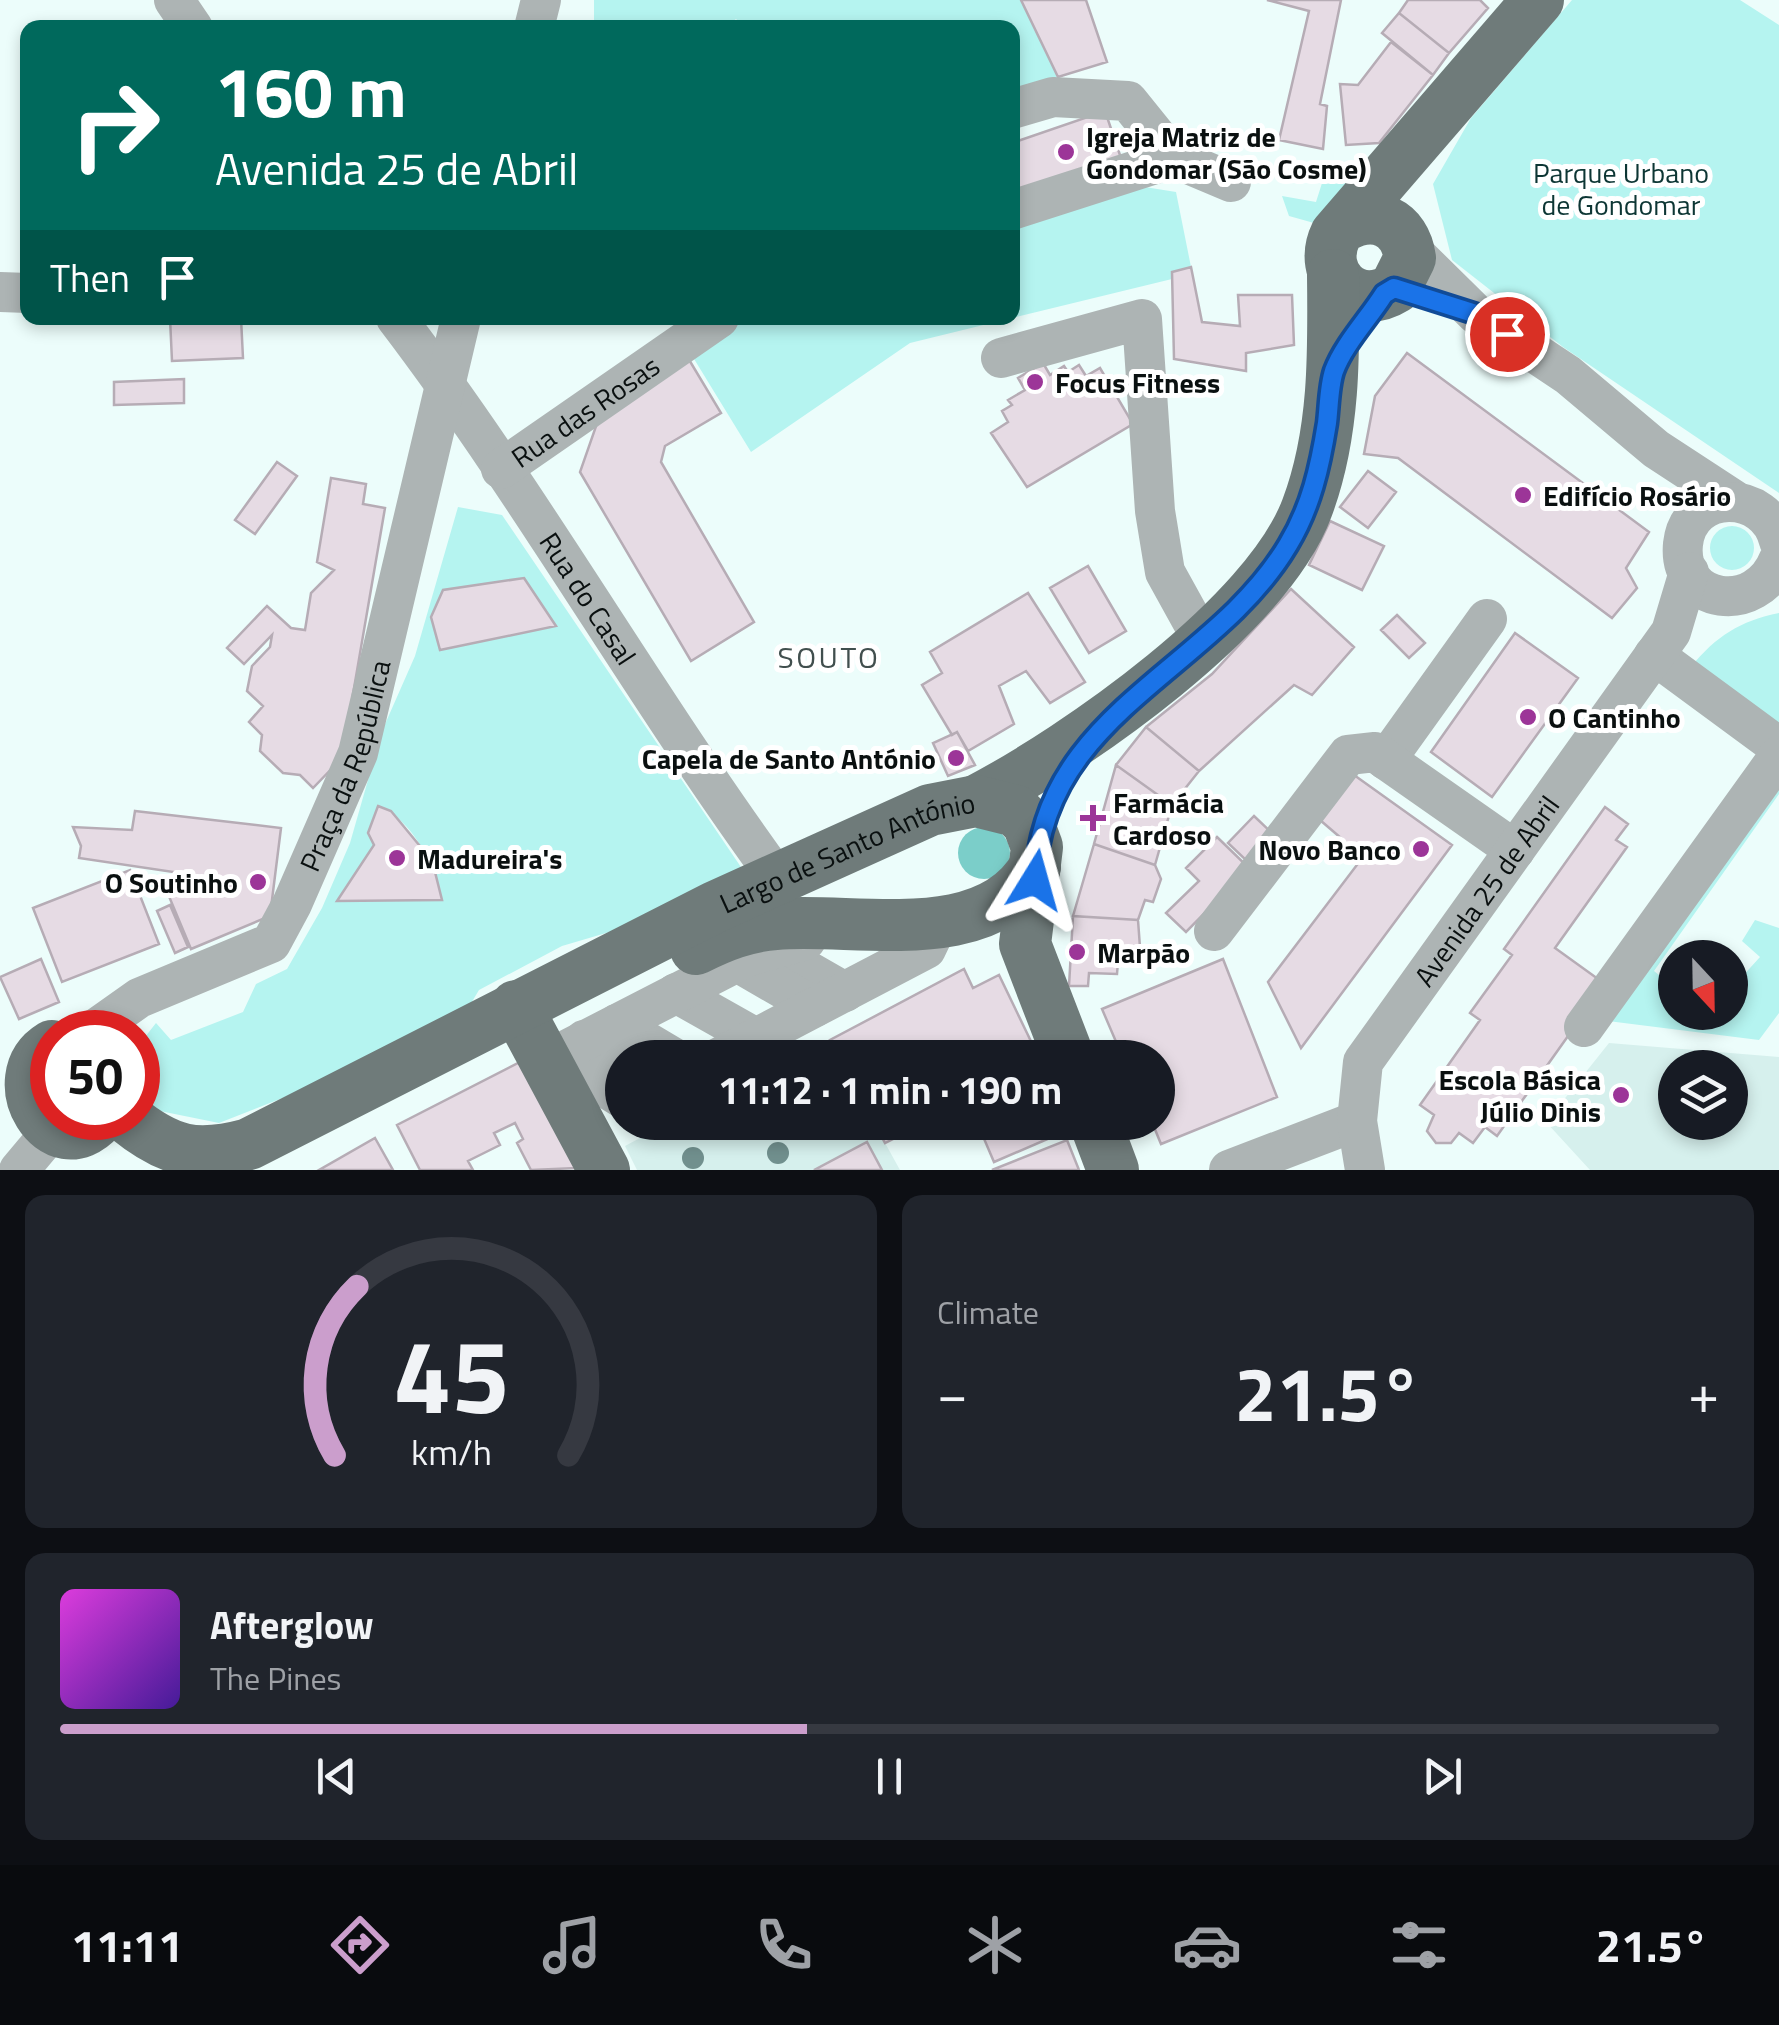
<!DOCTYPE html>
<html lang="en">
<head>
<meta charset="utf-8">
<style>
	body { margin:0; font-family:"Titillium Web",sans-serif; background:#20242c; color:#f1f3f6; height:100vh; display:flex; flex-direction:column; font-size:38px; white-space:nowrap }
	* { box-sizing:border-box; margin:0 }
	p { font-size:32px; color:#9ea1a6 }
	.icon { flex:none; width:55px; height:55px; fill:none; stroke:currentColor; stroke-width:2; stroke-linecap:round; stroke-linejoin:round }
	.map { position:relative; height:1170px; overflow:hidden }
	.drawer { display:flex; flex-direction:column; gap:25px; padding:25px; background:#0d0f14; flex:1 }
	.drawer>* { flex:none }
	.top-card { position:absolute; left:20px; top:20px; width:1000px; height:305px; border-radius:20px; box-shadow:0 5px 15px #0003; background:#00695c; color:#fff; overflow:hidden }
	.needle { width:65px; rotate:158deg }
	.fabs { position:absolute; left:1658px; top:940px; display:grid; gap:20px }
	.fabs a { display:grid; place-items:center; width:90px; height:90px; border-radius:50%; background:#171b24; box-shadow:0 5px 15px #0003; font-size:50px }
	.speed { position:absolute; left:30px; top:1010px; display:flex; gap:20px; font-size:50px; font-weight:700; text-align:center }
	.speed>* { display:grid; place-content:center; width:130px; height:130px; border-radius:50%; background:#171b24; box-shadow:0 5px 15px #0003; line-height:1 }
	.speed .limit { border:15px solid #d22; background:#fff; color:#111 }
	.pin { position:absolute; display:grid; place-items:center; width:85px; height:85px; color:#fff; margin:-42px; border:5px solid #fff; border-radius:50%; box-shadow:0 2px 10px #0007 }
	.me { position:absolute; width:110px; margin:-55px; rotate:8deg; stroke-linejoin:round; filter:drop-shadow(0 0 8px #0008) }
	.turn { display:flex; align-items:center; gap:35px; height:210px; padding:0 30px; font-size:45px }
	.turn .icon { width:130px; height:130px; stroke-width:2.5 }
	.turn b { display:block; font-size:70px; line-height:85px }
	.then { display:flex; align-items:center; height:95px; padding:0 30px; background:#0003; gap:20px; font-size:38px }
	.big { font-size:75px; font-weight:700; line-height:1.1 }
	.drawer .widget { flex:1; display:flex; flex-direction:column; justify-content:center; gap:15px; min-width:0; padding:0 35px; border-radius:20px; background:#20242c }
	.drawer .dial { align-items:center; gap:0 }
	.dial svg { height:260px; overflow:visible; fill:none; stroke:#363941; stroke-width:7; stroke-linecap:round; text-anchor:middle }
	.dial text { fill:#f1f3f6; stroke:none }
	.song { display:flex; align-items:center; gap:30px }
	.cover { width:120px; height:120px; border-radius:15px; background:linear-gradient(135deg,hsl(300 70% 55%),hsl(260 70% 35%)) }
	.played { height:10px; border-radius:5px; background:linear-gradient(90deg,#cb9ecc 45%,#363941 45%) }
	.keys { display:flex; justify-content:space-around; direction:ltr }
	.heat { display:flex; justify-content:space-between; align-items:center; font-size:55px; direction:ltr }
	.drawer .tiles { flex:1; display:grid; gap:25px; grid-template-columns:1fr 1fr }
	.widget:last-child { grid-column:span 2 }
	.trip { position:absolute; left:605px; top:1040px; width:570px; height:100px; border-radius:50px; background:#171b24; box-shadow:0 5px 15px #0003; font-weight:700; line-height:100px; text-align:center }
	.menu { display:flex; height:160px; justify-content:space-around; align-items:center; background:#090b0e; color:#9ea1a6 }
	.menu .icon { width:70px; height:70px }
	.menu .current { color:#cb9ecc }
	.menu b { font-size:45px; color:#f1f3f6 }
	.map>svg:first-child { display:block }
	.built { fill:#d6f0ed; fill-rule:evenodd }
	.green { fill:#b5f4f0; fill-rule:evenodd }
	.water { fill:#7bcec9 }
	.building { fill:#e6dbe4; stroke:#b6acb5; stroke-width:2.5 }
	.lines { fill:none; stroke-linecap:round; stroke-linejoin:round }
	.minor { stroke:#adb4b4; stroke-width:40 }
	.major { stroke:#6f7b7a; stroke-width:52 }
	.tree { fill:#71908e }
	.route-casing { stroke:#114b97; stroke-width:25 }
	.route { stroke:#1a73e8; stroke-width:18 }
	.poi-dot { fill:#9c3598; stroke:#fff; stroke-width:4 }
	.labels { text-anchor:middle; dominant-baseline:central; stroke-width:10; stroke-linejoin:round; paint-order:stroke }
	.poi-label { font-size:28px; font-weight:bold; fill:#0a1010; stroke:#fff; text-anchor:start }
	.park-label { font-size:28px; fill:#0d3634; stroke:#fff }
	.street-label { font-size:28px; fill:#0a1010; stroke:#fff }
	.neighbourhood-label { font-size:30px; letter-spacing:2.5px; fill:#414f4e; stroke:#fff }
</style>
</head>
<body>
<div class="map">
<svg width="1779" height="1170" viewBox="0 0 1779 1170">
	<rect width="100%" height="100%" fill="#ecfdfb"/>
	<path class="built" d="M1609 1043 1779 1057V1170H1590L1546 1122ZM1675 1068H1730V1122H1675Z
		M668 1123H874L900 1170H637L625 1146Z"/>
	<path class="green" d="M594 0H1021L1058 77 1013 93 1012 28H745L736 19 725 27 594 28Z
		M1572 0H1740L1779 25V493L1563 347 1452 260 1433 184 1471 118Z
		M1329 161 1357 171 1314 223 1289 216 1282 196 1316 202Z
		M1126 184 1176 192 1191 267 1172 272V279L910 343 751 452 691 354 745 318H1012L1013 217Z
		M458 507 502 515 745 873 640 923 562 946 479 990 464 1015 308 1088 219 1123 155 1110 138 1095V1046L156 1023 171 1040 243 1012 256 984 287 969 322 908 350 843 382 731 415 656ZM378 806C412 819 436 866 441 900L338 899 374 845 368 833Z
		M1710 548a22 22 0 1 1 44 0a22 22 0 1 1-44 0Z
		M1779 613V727L1691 667C1716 636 1740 621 1779 613Z
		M1779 769V794L1654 971 1675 988V1012H1730V973L1740 979 1760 957 1742 941 1755 920 1779 928V1013L1759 1040 1600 1020Z"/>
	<path class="water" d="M958 853a26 26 0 1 1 52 0a26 26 0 1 1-52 0Z"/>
	<path class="building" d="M1021 0H1086L1107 62 1058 77Z
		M1267 0H1341L1320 104 1327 106 1323 149 1279 140 1309 11Z
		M1408 0H1480L1488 8 1449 53 1399 13Z
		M1399 13 1449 53 1433 75 1382 33Z
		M1391 42 1433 75 1379 143 1346 145 1340 84 1358 85Z
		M1105 111 1122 161 1012 199V143Z
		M1191 267 1202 322 1240 326 1238 295H1292L1294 345 1246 353V371L1174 359 1172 272Z
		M170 318H241L243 358 172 361Z
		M1407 353 1649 532 1626 568 1637 588 1612 618 1398 458 1364 454 1375 396Z
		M688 358 721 413 665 446 661 462 754 622 691 661 580 472 602 409Z
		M1043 363 1050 375 1064 366 1068 372 1079 365 1086 376 1100 368 1133 424 1027 487 991 433 1008 422 1002 411 1012 405 1008 400 1025 390 1018 378Z
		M184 379V403L114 405V382Z
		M277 462 297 476 255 534 235 520Z
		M1368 471 1396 492 1368 528 1340 507Z
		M331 478 366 484 363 504 385 508 342 758 313 788 300 775 283 773 260 751 262 735 249 722 263 706 247 691 252 666 270 647 272 635 244 664 227 648 267 606 291 628 305 630 311 593 334 570 317 562Z
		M1330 521 1384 546 1362 590 1309 565Z
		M1088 566 1126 631 1089 653 1050 588Z
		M524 578 556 626 440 650 431 617 443 590Z
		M1291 589 1354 647 1312 695 1294 685 1199 771 1146 727 1212 674Z
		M1028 593 1085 682 1050 703 1026 671 999 686 1014 724 968 751 957 732 952 735 922 685 942 673 930 652Z
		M1397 615 1425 643 1409 658 1381 630Z
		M1515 633 1578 678 1492 797 1431 752Z
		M1146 727 1199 771 1172 805 1116 765Z
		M957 732 975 765 948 776 933 743Z
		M1116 765 1172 805 1155 865 1094 844Z
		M1354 775 1452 845 1301 1048 1268 982 1363 857 1320 820Z
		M378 806 391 811 424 851 433 864 442 900 337 901 374 845 368 833Z
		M1605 807 1628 824 1616 840 1627 847 1555 948 1605 984 1497 1136 1485 1127 1473 1143 1459 1133 1451 1143H1436L1427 1131 1434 1115 1420 1105 1480 1020 1470 1013 1512 955 1504 949Z
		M135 811 281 828 270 916 191 949 168 894 186 886 187 874 79 858 81 846 73 827 132 830Z
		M1254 816 1274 835 1249 863 1228 843Z
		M1217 837 1249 868 1186 932 1166 913 1199 881 1186 868Z
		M1094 844 1155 865 1161 879 1153 902 1145 900 1138 920 1073 916Z
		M130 870 159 944 62 982 33 908Z
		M170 905 188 947 175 953 157 911Z
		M1073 916 1138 920 1141 961 1118 962 1117 974 1089 973 1088 986H1069Z
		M41 959 59 1002 19 1019 0 977Z
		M1223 959 1277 1097 1161 1144 1152 1122H1158V1058H1123L1102 1009Z
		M964 969 973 988 999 975 1039 1058H953L950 1052 939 1058H916L913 1051 898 1058H889L886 1051 873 1058H840L830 1040Z
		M522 1061 577 1168 531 1170 517 1143 523 1139 515 1123 494 1133 500 1145 468 1161 473 1170H420L397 1125Z
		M874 1122H897L903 1134 885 1143Z
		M990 1122H1063L1066 1131 994 1162 979 1127Z
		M375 1138 393 1170H319Z
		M1067 1140 1079 1170H992Z
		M867 1142 882 1170H814Z"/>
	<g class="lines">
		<g class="minor">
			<path d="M174 0 193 28"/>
			<path d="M534 28 541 0"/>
			<path d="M1012 109 1053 97 1128 101 1174 158 1231 182"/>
			<path d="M1012 210 1174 158"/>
			<path d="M1408 247 1476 314 1568 375 1656 449 1734 500"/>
			<path d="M0 292 28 293"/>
			<path id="s1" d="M396 318C533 498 644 696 778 879"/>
			<path d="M1001 358 1142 319 1155 511 1165 572 1202 639"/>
			<path id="s2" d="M501 469 719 318"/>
			<path d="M1779 541C1767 489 1689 488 1683 544 1677 605 1757 616 1779 559"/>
			<path d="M1654 655 1779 747"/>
			<path d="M1386 760 1487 619"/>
			<path d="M1214 931 1348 755 1375 752 1515 850"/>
			<path d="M770 949 845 992"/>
			<path d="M737 962 815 1007"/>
			<path d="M676 993 756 1038"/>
			<path d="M617 1024 674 1058"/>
			<path d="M1584 1027 1779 756"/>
			<path id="s3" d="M91 1032 139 998 271 943 292 904 358 753 461 318"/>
			<path d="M584 1040 622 1063"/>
			<path d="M554 1056 622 1098"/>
			<path d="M718 1058 926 949 939 922"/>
			<path d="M545 1061 749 956 806 940"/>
			<path d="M19 1170 45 1139"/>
			<path d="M1229 1170 1357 1121"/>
			<path id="s4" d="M1365 1170 1357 1121 1363 1062 1671 632 1689 572"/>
		</g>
		<g class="major">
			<path d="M1344 226C1375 209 1405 222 1410 258L1395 288C1355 313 1316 275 1336 234L1538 0"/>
			<path d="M976 801C1076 749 1267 616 1307 508 1335 434 1334 353 1333 275"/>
			<path d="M696 949C722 936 747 926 776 924 856 917 987 951 1035 867"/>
			<path d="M516 1006 604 1170"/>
			<path d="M52 1046C0 1078 54 1170 100 1118"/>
			<path id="s5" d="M127 1118C170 1153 197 1158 249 1144L715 907 930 810 976 801 1016 811 1028 823 1037 847 1025 944 1069 1058"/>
			<path d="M1095 1122 1113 1170"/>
		</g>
	</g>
	<g class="tree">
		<circle cx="778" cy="1153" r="11"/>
		<circle cx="693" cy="1158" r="11"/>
	</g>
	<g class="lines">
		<g class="route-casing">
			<path id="route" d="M1035 880C1042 712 1213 671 1288 545 1311 507 1320 467 1327 423 1329 407 1329 386 1334 371 1344 344 1369 318 1384 294L1394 288 1476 314 1507 334"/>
		</g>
		<use href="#route" class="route"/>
	</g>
	<g class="poi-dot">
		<circle cx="1066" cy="152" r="10"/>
		<circle cx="1035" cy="382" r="10"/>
		<circle cx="1523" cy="495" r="10"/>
		<circle cx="1528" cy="717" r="10"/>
		<circle cx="956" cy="758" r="10"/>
		<path d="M1088 803h10v10h10v10h-10v10h-10v-10h-10v-10h10z"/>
		<circle cx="1421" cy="849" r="10"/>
		<circle cx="397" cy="858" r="10"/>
		<circle cx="258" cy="882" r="10"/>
		<circle cx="1077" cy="952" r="10"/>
		<circle cx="1621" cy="1095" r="10"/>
	</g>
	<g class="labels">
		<g class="poi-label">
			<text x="1086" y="136">Igreja Matriz de<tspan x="1086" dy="32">Gondomar (São Cosme)</tspan></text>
			<text x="1055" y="382">Focus Fitness</text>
			<text x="1543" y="495">Edifício Rosário</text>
			<text x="1548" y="717">O Cantinho</text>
			<text x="936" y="758" text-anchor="end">Capela de Santo António</text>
			<text x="1113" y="802">Farmácia<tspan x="1113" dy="32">Cardoso</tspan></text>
			<text x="1401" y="849" text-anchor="end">Novo Banco</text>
			<text x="417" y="858">Madureira's</text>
			<text x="238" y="882" text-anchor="end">O Soutinho</text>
			<text x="1097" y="952">Marpão</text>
			<text x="1601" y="1079" text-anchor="end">Escola Básica<tspan x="1601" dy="32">Júlio Dinis</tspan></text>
		</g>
		<g class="park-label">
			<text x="1621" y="172">Parque Urbano<tspan x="1621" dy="32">de Gondomar</tspan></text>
		</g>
		<g class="street-label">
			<text stroke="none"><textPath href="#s2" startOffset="102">Rua das Rosas</textPath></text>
			<text stroke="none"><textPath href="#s1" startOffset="340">Rua do Casal</textPath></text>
			<text stroke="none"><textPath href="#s3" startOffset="395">Praça da República</textPath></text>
			<text stroke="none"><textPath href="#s5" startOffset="798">Largo de Santo António</textPath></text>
			<text stroke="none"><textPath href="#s4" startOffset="320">Avenida 25 de Abril</textPath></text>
		</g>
		<g class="neighbourhood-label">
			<text x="829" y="657">SOUTO</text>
		</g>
	</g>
</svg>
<div class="fabs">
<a><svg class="needle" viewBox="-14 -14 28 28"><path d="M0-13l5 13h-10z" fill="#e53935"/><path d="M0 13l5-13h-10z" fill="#9ea1a6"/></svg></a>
<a><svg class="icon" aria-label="layers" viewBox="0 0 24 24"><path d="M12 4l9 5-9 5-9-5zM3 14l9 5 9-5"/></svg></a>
</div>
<div class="speed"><div class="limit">50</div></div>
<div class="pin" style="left:1507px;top:334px;background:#d93025"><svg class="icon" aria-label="arrive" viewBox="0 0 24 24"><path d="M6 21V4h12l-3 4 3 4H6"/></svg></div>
<svg class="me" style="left:1035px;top:880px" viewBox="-20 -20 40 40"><path d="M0-17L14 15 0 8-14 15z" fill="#1a73e8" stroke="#fff" stroke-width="4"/></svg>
<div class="trip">11:12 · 1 min · 190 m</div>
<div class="top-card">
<div class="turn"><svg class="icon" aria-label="right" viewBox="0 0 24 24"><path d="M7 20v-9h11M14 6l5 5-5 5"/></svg><div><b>160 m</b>Avenida 25 de Abril</div></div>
<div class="then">Then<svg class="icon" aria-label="arrive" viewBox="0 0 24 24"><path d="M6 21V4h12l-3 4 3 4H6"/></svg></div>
</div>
</div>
<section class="drawer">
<div class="tiles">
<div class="widget dial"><svg viewBox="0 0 100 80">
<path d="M14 69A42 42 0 1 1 86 69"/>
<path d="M14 69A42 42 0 0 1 21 17" stroke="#cb9ecc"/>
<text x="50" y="56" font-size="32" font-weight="700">45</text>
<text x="50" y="72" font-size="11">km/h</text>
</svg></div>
<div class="widget"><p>Climate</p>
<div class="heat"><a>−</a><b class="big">21.5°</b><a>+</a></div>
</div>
<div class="widget">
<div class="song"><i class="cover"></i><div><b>Afterglow</b><p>The Pines</p></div></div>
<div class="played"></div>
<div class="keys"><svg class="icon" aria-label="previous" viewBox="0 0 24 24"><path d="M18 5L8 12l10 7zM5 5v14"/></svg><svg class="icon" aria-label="pause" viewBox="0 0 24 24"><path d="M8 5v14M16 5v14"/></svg><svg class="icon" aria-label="next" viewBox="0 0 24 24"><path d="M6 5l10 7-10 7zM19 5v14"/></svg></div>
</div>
</div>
</section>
<nav class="menu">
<b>11:11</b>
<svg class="icon current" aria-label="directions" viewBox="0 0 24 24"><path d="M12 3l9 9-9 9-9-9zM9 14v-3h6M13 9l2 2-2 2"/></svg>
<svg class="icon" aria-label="music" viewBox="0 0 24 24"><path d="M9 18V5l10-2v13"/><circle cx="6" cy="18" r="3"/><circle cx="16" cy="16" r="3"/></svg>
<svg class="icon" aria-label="phone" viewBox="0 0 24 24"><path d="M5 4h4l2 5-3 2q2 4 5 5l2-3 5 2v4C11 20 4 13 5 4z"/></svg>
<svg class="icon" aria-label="climate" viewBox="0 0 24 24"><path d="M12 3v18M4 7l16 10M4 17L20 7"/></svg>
<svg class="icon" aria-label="car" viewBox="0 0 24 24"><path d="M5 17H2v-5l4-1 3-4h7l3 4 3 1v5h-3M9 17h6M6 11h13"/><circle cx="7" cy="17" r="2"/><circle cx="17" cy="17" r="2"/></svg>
<svg class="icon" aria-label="filters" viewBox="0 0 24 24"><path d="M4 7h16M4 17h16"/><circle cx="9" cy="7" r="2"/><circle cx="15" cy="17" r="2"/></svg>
<b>21.5°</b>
</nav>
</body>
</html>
